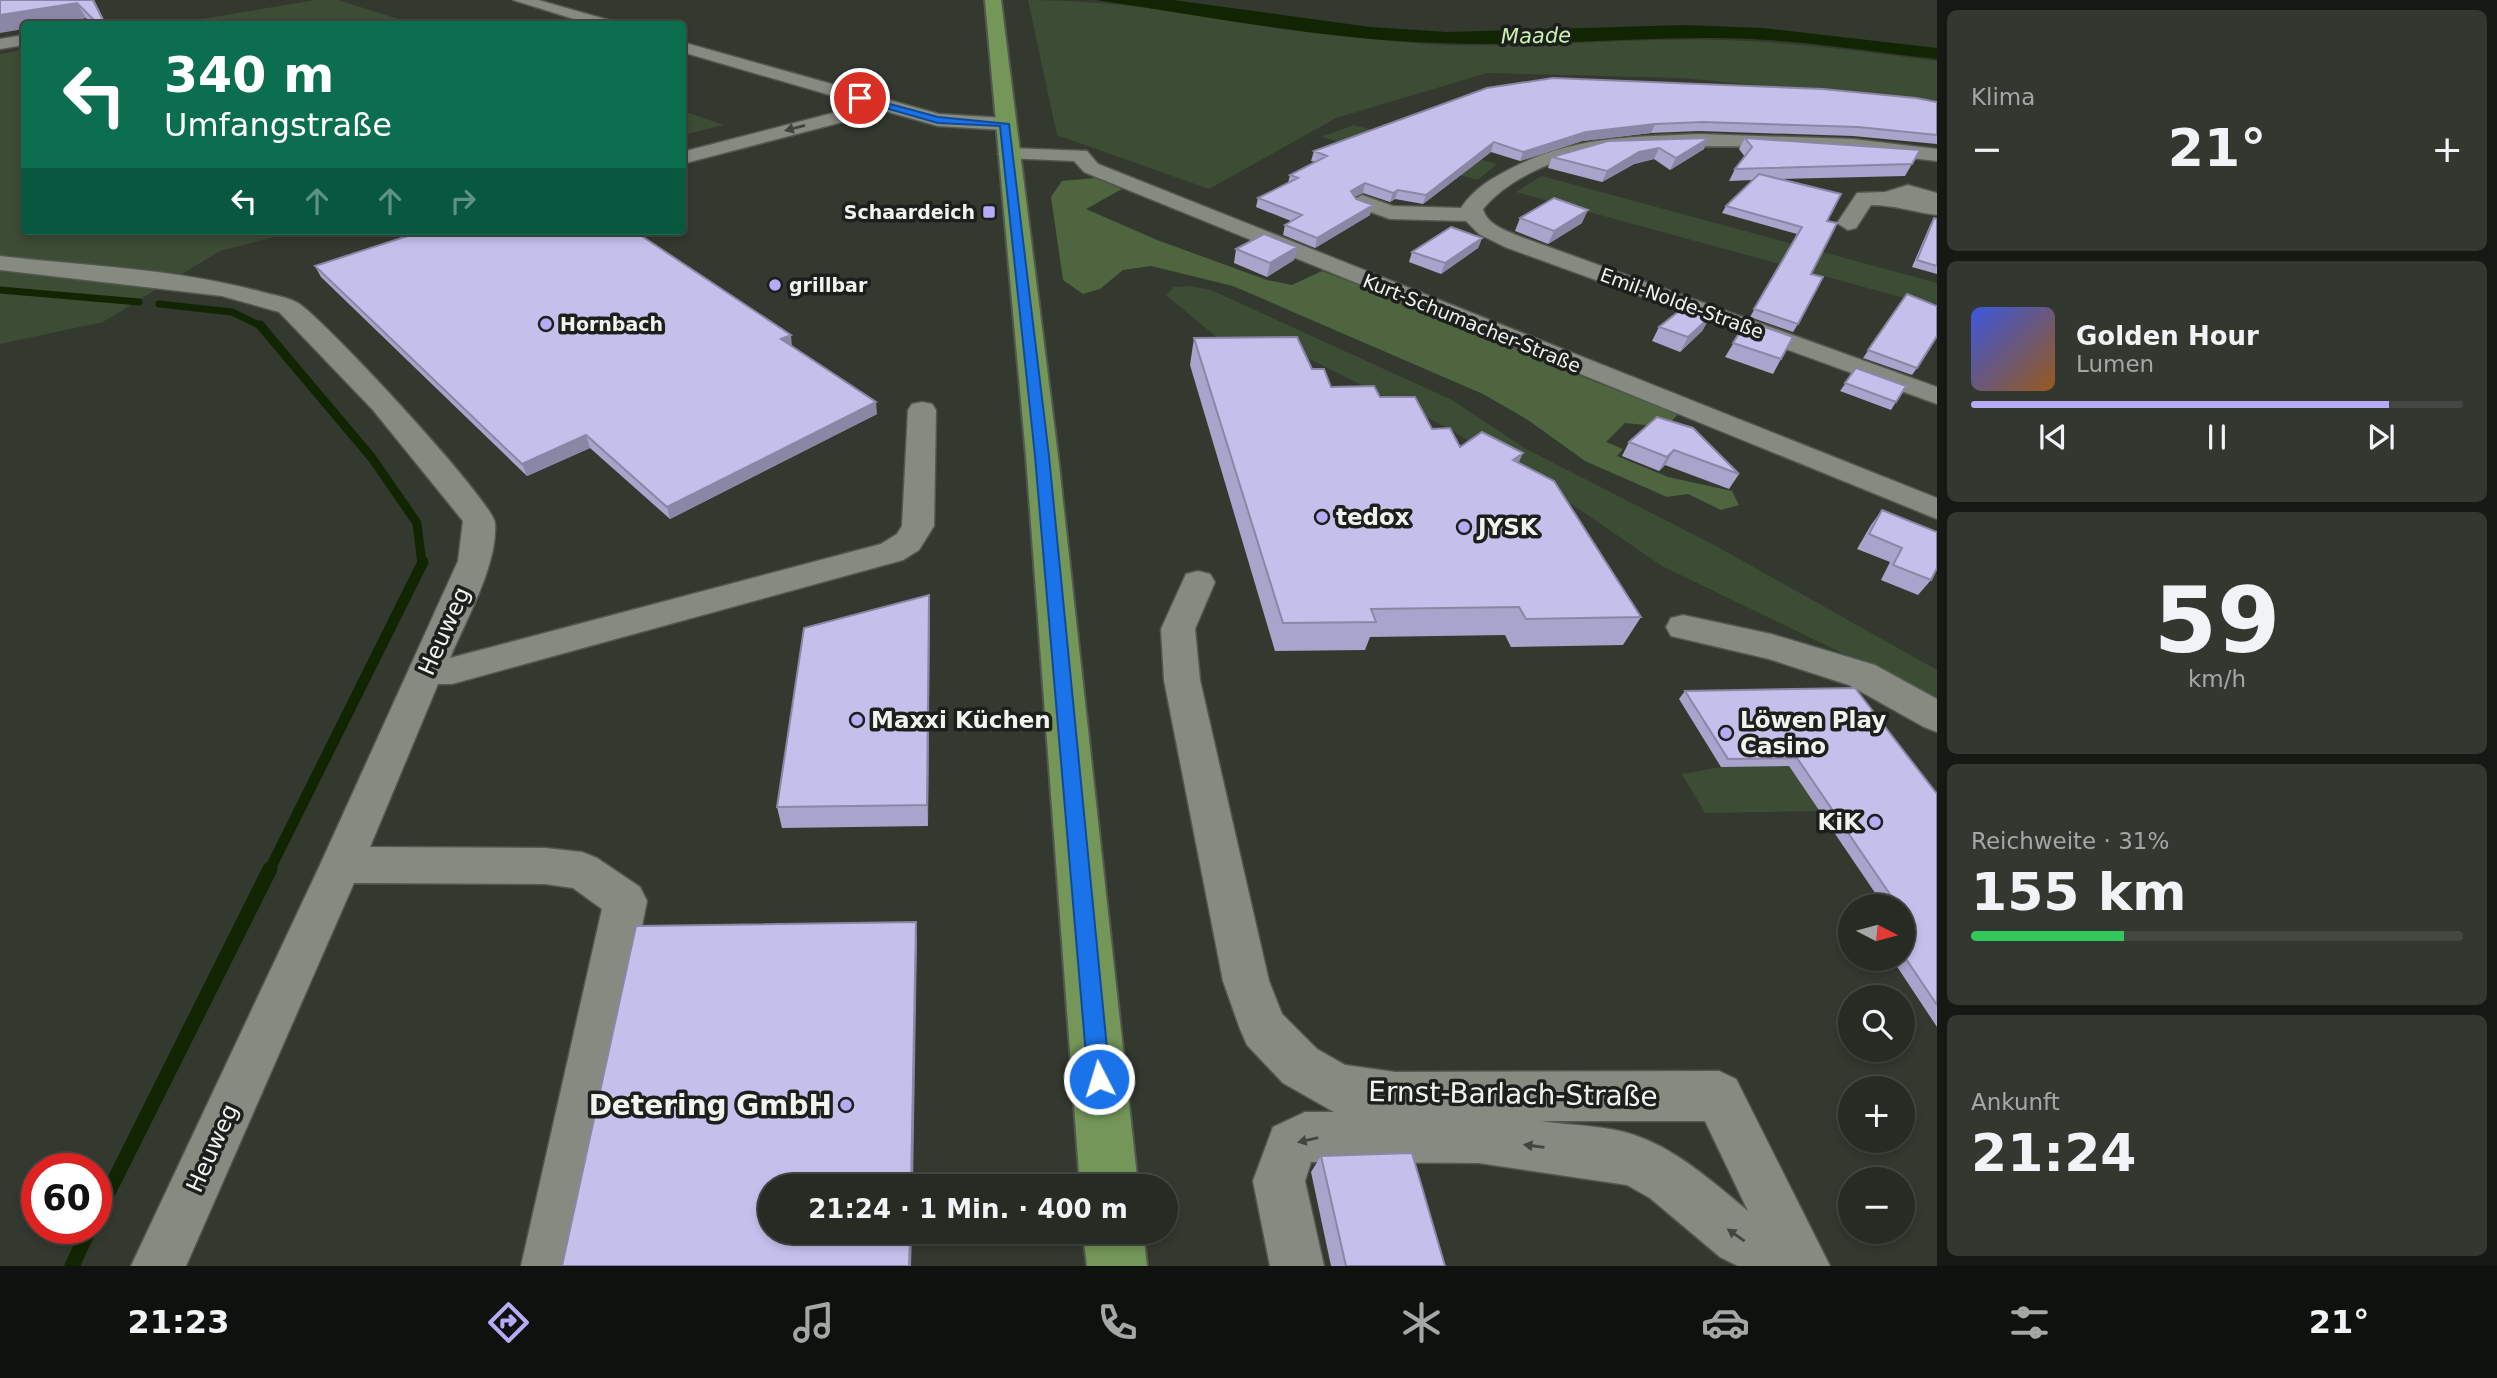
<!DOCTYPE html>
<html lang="de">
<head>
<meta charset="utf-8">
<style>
	body { margin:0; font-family:"DejaVu Sans",sans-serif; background:#323730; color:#f1f3f6; height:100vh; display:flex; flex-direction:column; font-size:26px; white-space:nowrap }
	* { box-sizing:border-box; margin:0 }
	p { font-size:23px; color:#a4a7a6 }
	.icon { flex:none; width:38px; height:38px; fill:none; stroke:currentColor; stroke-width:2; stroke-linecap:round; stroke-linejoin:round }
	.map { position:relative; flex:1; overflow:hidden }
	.drawer { display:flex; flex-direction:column; gap:10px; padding:10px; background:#151813; width:560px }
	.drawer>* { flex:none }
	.guide { position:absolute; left:21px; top:21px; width:665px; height:214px; border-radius:7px; box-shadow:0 4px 10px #0003,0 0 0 2px #424741; background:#0b6e4f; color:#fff; overflow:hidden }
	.needle { width:46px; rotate:96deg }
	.fabs { position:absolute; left:1838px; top:894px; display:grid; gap:14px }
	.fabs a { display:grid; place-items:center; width:77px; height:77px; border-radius:50%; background:#262b23; box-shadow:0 4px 10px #0003,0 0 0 2px #424741; font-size:35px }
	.speed { position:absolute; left:21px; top:1153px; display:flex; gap:14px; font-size:35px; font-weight:700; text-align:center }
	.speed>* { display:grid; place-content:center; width:91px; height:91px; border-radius:50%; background:#262b23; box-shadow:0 4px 10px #0003,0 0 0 2px #424741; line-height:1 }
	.speed .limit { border:10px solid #d22; background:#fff; color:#111 }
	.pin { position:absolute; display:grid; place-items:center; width:60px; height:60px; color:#fff; margin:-30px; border:4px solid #fff; border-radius:50%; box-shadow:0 2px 7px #0007 }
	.me { position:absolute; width:77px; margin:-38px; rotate:355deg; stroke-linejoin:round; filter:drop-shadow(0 0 5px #0008) }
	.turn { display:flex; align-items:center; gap:24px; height:147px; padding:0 28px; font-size:32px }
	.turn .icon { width:91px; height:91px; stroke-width:2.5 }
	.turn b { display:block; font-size:49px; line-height:60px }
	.lanes { display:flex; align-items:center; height:66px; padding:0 28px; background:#0003; justify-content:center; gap:35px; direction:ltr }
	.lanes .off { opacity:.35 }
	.big { font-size:52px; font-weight:800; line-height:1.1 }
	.drawer .card { flex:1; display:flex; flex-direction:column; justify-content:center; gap:10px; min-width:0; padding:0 24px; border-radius:10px; background:#323730 }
	.drawer .dial { align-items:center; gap:0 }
	.dial b { font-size:91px; line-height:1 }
	.song { display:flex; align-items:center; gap:21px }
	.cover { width:84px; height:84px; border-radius:10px; background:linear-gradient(135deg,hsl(230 70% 55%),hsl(30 70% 35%)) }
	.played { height:7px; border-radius:4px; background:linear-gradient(90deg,#b7abf7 85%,#424741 85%) }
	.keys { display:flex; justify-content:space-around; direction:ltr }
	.heat { display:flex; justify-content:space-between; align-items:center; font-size:38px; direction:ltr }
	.charge { height:10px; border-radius:5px; background:linear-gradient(90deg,#34c759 31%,#424741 0) }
	.trip { position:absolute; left:758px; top:1174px; width:420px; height:70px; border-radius:35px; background:#262b23; box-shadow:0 4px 10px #0003,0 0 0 2px #424741; font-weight:800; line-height:70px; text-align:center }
	.tab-bar { display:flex; height:112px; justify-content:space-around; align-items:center; background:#0f110e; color:#a4a7a6 }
	.tab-bar .icon { width:49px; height:49px }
	.tab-bar .on { color:#b7abf7 }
	.tab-bar b { font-size:32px; color:#f1f3f6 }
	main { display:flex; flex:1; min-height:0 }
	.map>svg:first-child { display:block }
	.green { fill:#3d4c34 }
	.forest { fill:#4f6540 }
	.water { fill:#122502 }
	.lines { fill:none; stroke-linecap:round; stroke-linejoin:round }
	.stream-far3 { stroke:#122502; stroke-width:7 }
	.stream-far2 { stroke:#122502; stroke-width:9 }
	.stream-far1 { stroke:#122502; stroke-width:11 }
	.stream { stroke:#122502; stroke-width:15 }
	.minor-casing { stroke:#52574f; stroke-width:3 }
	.major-casing { stroke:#52574f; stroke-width:4 }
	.minor { fill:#858b81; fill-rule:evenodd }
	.major { fill:#749659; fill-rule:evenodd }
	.wall { fill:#a9a4cb }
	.shaded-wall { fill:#8a86a5 }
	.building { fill:#c5bfec; stroke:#8a86a5; stroke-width:2 }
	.oneway { fill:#41453f }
	.route { fill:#1a73e8; stroke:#114b97; stroke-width:2 }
	.poi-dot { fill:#b7abf7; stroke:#1c1f1b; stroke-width:2.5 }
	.labels { text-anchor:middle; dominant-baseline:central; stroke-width:7; stroke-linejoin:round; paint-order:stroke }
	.far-poi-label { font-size:19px; font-weight:bold; fill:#f0f4ee; stroke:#1c1f1b; text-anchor:start }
	.far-street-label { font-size:19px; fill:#f0f4ee; stroke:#1c1f1b }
	.far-water-label { font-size:21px; font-style:italic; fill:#cbf2b2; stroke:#1c1f1b }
	.poi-label { font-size:23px; font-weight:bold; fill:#f0f4ee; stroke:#1c1f1b; text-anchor:start }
	.street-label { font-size:23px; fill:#f0f4ee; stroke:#1c1f1b }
	.near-street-label { font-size:28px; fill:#f0f4ee; stroke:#1c1f1b }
	.near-poi-label { font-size:28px; font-weight:bold; fill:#f0f4ee; stroke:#1c1f1b; text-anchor:end }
</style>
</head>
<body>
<main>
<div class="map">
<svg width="1937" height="1266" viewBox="0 0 1937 1266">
	<rect width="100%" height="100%" fill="#33392f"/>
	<path class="green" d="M315 0H338L414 24H172Z
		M1028 0C1161 0 1293 35 1426 44 1524 50 1623 37 1722 40 1794 42 1865 52 1937 61V103L1682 78 1487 73 1336 118 1209 189 1057 135Z
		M24 50V231H298L220 251 103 322 0 344V54Z
		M683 111 724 125 683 135Z
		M1354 125 1497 164 1478 180 1321 137Z
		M1542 176 1937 283V307L1516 192Z
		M1189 286 1211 290 1452 400 1526 449 1716 546 1937 670V699L1662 566 1567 501 1448 428 1271 340 1219 339 1166 295 1174 287Z
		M1789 766 1820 811 1705 813 1682 774 1721 767Z"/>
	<path class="forest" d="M1095 178 1122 189 1086 209 1157 240 1267 280 1292 285 1322 271 1503 340 1588 379 1678 414 1666 427 1625 423 1606 442 1623 449 1617 456 1668 477 1732 491 1739 505 1721 510 1688 494 1667 497 1585 461 1528 420 1483 394 1233 286 1151 266 1123 270 1100 289 1083 294 1063 280 1051 197 1062 181Z"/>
	<path class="water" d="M1096 0H1173L1370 27 1447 32 1684 25 1762 28 1937 48V59C1864 51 1790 38 1716 38 1625 37 1533 47 1441 43 1326 40 1210 17 1096 0Z"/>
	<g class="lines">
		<path class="stream-far3" d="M0 290 139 302
			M159 304 232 312 263 327"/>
		<path class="stream-far2" d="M260 325 372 458 417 523 422 564"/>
		<path class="stream-far1" d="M269 871 423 562"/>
		<path class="stream" d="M96 1217 270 869
			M72 1266 90 1228"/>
		<g class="minor-casing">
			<path id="minor" d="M513 0H538L612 21 614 24H590Z
				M24 35V45L0 49V39Z
				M682 42 939 114 1004 118 1014 124 1004 130 938 126 885 111 682 164V152L864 105 682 52Z
				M1699 134 1853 139 1937 149V161C1845 150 1752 143 1659 148 1638 149 1616 148 1595 151 1557 158 1508 178 1483 209 1487 225 1507 231 1521 237L1937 387V404L1505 247 1479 234 1466 221 1390 219 1354 206 1351 201 1362 195 1393 206 1461 208C1475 187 1494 177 1516 166 1576 136 1633 137 1699 134Z
				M1008 148 1087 151 1098 164 1937 498V519L1084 172 1074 161 1001 158 998 154Z
				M1908 185 1937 193V215C1914 212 1894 205 1871 205L1856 228 1848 230 1837 223 1857 193 1885 192Z
				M0 256C87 266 178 269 262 292 273 295 288 297 298 303 323 318 493 501 495 523 498 564 466 620 450 658L881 544 897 534 902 526 908 410 912 404 922 402 932 404 936 410 934 526 919 550 903 560 452 684H438L370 847 545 848 582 852 597 858 640 887 647 901 575 1266H521L602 909 573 888 545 884 354 883 186 1266H131L320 865 458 561 463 521 373 410 279 312 222 296 0 270Z
				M1198 571 1210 574 1215 582 1195 629 1200 680 1269 981 1282 1014 1317 1049 1345 1065 1395 1072 1719 1071 1736 1079 1830 1266H1738L1720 1257 1650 1198 1627 1185 1479 1163 1311 1162 1305 1181 1324 1266H1270L1253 1181 1273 1127 1305 1112H1334L1283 1083 1247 1045 1240 1029 1223 981 1164 680 1161 629 1186 574ZM1541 1121H1705L1748 1211C1714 1183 1679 1151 1637 1136 1608 1125 1572 1126 1541 1121Z
				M1683 615 1771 634 1875 665 1937 699V732L1924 727 1849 685 1769 659 1671 636 1666 627 1671 618Z"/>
		</g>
		<g class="major-casing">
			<path id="major" d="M985 0H1001L1058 456 1138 1186H1080L1026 456Z
				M1083 1232H1143L1147 1266H1087Z"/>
		</g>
		<use href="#minor" class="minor"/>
		<use href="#major" class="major"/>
	</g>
	<path class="wall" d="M0 0H94L106 24H92L86 18 49 24H24Z
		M1937 102V144L1853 136 1699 131 1651 133 1582 141 1520 161 1491 152 1423 204 1395 199 1390 202 1363 193 1354 197 1370 215 1315 248 1283 235 1285 225 1291 221 1256 207 1258 198 1288 183 1290 175 1316 162 1311 161 1314 151Z
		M1745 138 1912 164 1905 176 1780 179 1827 221 1811 274 1798 324 1793 332 1750 317 1797 234 1722 213 1726 206 1753 180 1729 181 1735 169 1745 157 1739 149Z
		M1608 141 1704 149 1670 170 1654 159 1634 164 1602 182 1548 168 1552 157Z
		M1520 218 1582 223 1548 244 1515 231Z
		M1934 218 1937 219V274L1912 267 1930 225Z
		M1482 238 1478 248 1441 274 1409 262 1412 252Z
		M1297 247 1294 260 1267 277 1234 263 1236 249Z
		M315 266 792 346 877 414 670 519 590 448 527 476 321 277Z
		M1907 294 1917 368 1912 375 1863 358Z
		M1710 317 1702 331 1680 352 1652 341 1659 327Z
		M1747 321 1781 359 1773 374 1725 357Z
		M1194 338 1312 369 1331 387 1380 397 1460 447 1519 462 1641 617 1623 645 1511 647 1505 635 1370 637 1365 650 1275 651 1190 365Z
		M1856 368 1896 402 1891 410 1840 391Z
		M1657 417 1739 474 1729 489 1665 465 1659 471 1622 456 1629 442Z
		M1882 510 1931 580 1918 595 1881 580 1890 562 1857 549 1871 525Z
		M929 595 928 826 782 828 777 807Z
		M1685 691 1937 794V1027L1892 959H1902V906H1884L1789 766 1721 767 1679 699Z
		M1321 1156 1445 1266H1331L1311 1172Z"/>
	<path class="shaded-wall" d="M94 0 106 24H98Z
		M77 3 86 18 49 24H24V29L0 33V15Z
		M1655 124 1651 133 1582 141 1520 161 1523 152 1586 132Z
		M1709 138 1704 149 1670 170 1676 158Z
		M1494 142 1491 152 1423 204 1426 195Z
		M1659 148 1654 159 1634 164 1602 182 1607 171 1639 152Z
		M1365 183 1363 193 1348 200 1351 191Z
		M1398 190 1395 199 1390 202 1393 193Z
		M1373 205 1370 215 1315 248 1317 238Z
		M1588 210 1582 223 1548 244 1554 231Z
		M1482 238 1478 248 1441 274 1445 263Z
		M1297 247 1294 260 1267 277 1270 263Z
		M1710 317 1702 331 1680 352 1688 337Z
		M791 335 792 347 781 339Z
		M876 402 877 414 670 519 667 507Z
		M586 435 590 448 527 476 522 464Z
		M1674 450 1665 465 1659 471 1667 457Z
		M1523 453 1510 482 1513 460Z
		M929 595 930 617 928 826 927 805Z
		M916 922 917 942 913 1186H911Z
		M910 1232H912L911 1266H909Z"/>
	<path class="building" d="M0 0H93L103 20 98 24 77 3 0 15Z
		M1553 78 1823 89 1916 98 1937 102V135L1858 127 1703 122 1655 124 1586 132 1523 152 1494 142 1426 195 1398 190 1393 193 1365 183 1351 191 1356 199 1373 205 1317 238 1285 225 1302 215 1258 198 1298 178 1290 175 1327 156 1314 151 1487 88Z
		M1709 138 1676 158 1659 148 1639 152 1607 171 1552 157 1608 141Z
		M1745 138 1920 150 1912 164 1735 169 1752 147Z
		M1759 174 1841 194 1827 221 1837 223 1811 274 1823 277 1798 324 1754 309 1802 227 1726 206Z
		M1554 198 1588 210 1554 231 1520 218Z
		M1934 218 1937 219V266L1917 260Z
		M1451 227 1482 238 1445 263 1412 252Z
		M423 231H634L791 335 781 339 876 402 667 507 586 435 522 464 315 266Z
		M1264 234 1297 247 1270 263 1236 249Z
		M1907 294 1937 306V336L1917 368 1868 350Z
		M1683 308 1710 317 1688 337 1659 327Z
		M1747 321 1793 337 1781 359 1733 343Z
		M1297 337 1312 369H1324L1331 387 1374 386 1380 397H1415L1432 429 1450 428 1460 447 1482 432 1523 453 1513 460 1554 481 1641 617 1526 619 1519 607 1371 609 1376 622 1283 623 1194 338Z
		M1856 368 1906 386 1896 402 1845 383Z
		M1657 417 1693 428 1739 474 1674 450 1667 457 1629 442Z
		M1882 510 1937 532V568L1931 580 1893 565 1902 548 1869 534Z
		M929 595 927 805 777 807 804 628Z
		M1855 688 1937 794V1005L1902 953V930H1914L1902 913V906H1898L1797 758 1728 759 1685 691Z
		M916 922 911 1186H770V1232H910L909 1266H562L636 926Z
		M1412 1153 1445 1266H1346L1321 1156Z"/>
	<defs><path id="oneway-solid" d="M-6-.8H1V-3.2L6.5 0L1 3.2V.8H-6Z" transform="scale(1.75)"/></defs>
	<g class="oneway">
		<use href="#oneway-solid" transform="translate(795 128) rotate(165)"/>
		<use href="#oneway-solid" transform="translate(1308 1140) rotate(167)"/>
		<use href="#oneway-solid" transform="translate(1534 1146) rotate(-172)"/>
		<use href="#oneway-solid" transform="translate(1736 1235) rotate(-145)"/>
	</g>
	<path class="route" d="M860 96 938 117 1009 124 1049 456 1110 1079 1107 1086 1099 1090 1091 1086 1088 1079 1035 456 1000 126 938 123 857 100Z"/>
	<g class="poi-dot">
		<rect x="982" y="205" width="14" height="14" rx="3.5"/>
		<circle cx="775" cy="285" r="7"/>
		<circle cx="546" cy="324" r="7"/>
		<circle cx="1322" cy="517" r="7"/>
		<circle cx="1464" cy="527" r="7"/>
		<circle cx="857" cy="720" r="7"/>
		<circle cx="1726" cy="733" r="7"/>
		<circle cx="1875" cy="822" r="7"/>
		<circle cx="846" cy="1105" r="7"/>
	</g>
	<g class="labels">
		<g class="far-poi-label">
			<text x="975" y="212" text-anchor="end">Schaardeich</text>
			<text x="789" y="285">grillbar</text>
			<text x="560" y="324">Hornbach</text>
		</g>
		<g class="far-street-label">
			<text transform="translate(1682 303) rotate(20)">Emil-Nolde-Straße</text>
			<text transform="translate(1472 323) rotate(22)">Kurt-Schumacher-Straße</text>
		</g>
		<g class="far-water-label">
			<text transform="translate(1536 36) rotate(-1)">Maade</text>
		</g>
		<g class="poi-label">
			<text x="1336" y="517">tedox</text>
			<text x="1478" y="527">JYSK</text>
			<text x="871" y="720">Maxxi Küchen</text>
			<text x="1740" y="720">Löwen Play<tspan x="1740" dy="26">Casino</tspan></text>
			<text x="1861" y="822" text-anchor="end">KiK</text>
		</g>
		<g class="street-label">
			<text transform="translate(444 631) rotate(-66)">Heuweg</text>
			<text transform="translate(212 1148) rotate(-66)">Heuweg</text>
		</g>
		<g class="near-street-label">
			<text transform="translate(1513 1094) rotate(1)">Ernst-Barlach-Straße</text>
		</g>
		<g class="near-poi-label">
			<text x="832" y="1105">Detering GmbH</text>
		</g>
	</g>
</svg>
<div class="fabs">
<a><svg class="needle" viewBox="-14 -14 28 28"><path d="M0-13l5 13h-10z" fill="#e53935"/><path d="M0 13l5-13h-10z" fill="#a4a7a6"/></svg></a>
<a><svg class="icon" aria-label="search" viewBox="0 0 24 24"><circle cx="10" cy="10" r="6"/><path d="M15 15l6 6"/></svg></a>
<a>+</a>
<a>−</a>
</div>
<div class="speed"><div class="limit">60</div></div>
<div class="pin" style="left:860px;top:98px;background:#d93025"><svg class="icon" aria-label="arrive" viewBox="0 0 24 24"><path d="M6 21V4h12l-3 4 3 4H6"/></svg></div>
<svg class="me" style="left:1099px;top:1079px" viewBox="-20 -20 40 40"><circle r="17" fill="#1a73e8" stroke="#fff" stroke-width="3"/><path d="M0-11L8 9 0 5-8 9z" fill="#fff"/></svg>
<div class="trip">21:24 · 1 Min. · 400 m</div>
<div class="guide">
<div class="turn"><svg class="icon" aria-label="left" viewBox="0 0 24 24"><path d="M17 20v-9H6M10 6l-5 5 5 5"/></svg><div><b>340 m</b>Umfangstraße</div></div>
<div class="lanes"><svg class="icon" aria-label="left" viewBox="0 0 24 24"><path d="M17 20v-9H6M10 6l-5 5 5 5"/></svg><svg class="icon off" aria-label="ahead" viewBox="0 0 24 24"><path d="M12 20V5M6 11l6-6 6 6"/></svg><svg class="icon off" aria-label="ahead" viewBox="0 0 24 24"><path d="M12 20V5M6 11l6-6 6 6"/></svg><svg class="icon off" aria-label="right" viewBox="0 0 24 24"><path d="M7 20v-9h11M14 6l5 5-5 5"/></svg></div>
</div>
</div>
<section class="drawer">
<div class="card"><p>Klima</p>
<div class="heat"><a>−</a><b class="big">21°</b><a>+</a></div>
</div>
<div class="card">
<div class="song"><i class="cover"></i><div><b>Golden Hour</b><p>Lumen</p></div></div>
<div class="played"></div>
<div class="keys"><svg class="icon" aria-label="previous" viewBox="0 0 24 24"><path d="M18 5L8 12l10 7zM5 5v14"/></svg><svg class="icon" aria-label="pause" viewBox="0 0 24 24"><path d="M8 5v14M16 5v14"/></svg><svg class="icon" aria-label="next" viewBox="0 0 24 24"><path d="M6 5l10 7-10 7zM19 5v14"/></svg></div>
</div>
<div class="card dial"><b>59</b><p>km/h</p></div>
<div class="card"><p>Reichweite · 31%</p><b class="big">155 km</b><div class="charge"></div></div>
<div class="card"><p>Ankunft</p><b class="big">21:24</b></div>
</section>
</main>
<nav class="tab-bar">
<b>21:23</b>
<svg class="icon on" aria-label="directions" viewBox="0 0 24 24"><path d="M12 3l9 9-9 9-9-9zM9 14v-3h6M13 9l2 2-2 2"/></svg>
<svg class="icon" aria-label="music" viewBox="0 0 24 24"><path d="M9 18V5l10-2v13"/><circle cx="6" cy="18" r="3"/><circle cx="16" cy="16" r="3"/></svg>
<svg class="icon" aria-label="phone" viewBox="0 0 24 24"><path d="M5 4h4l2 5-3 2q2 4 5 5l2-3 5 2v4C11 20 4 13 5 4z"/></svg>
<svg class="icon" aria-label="climate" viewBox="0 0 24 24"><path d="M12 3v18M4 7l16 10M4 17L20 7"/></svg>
<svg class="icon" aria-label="car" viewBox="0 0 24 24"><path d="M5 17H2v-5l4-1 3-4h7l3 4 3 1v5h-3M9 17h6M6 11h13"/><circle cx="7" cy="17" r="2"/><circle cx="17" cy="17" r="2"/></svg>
<svg class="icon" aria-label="filters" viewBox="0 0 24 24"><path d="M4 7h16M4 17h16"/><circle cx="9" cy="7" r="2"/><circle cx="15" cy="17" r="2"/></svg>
<b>21°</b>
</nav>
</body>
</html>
